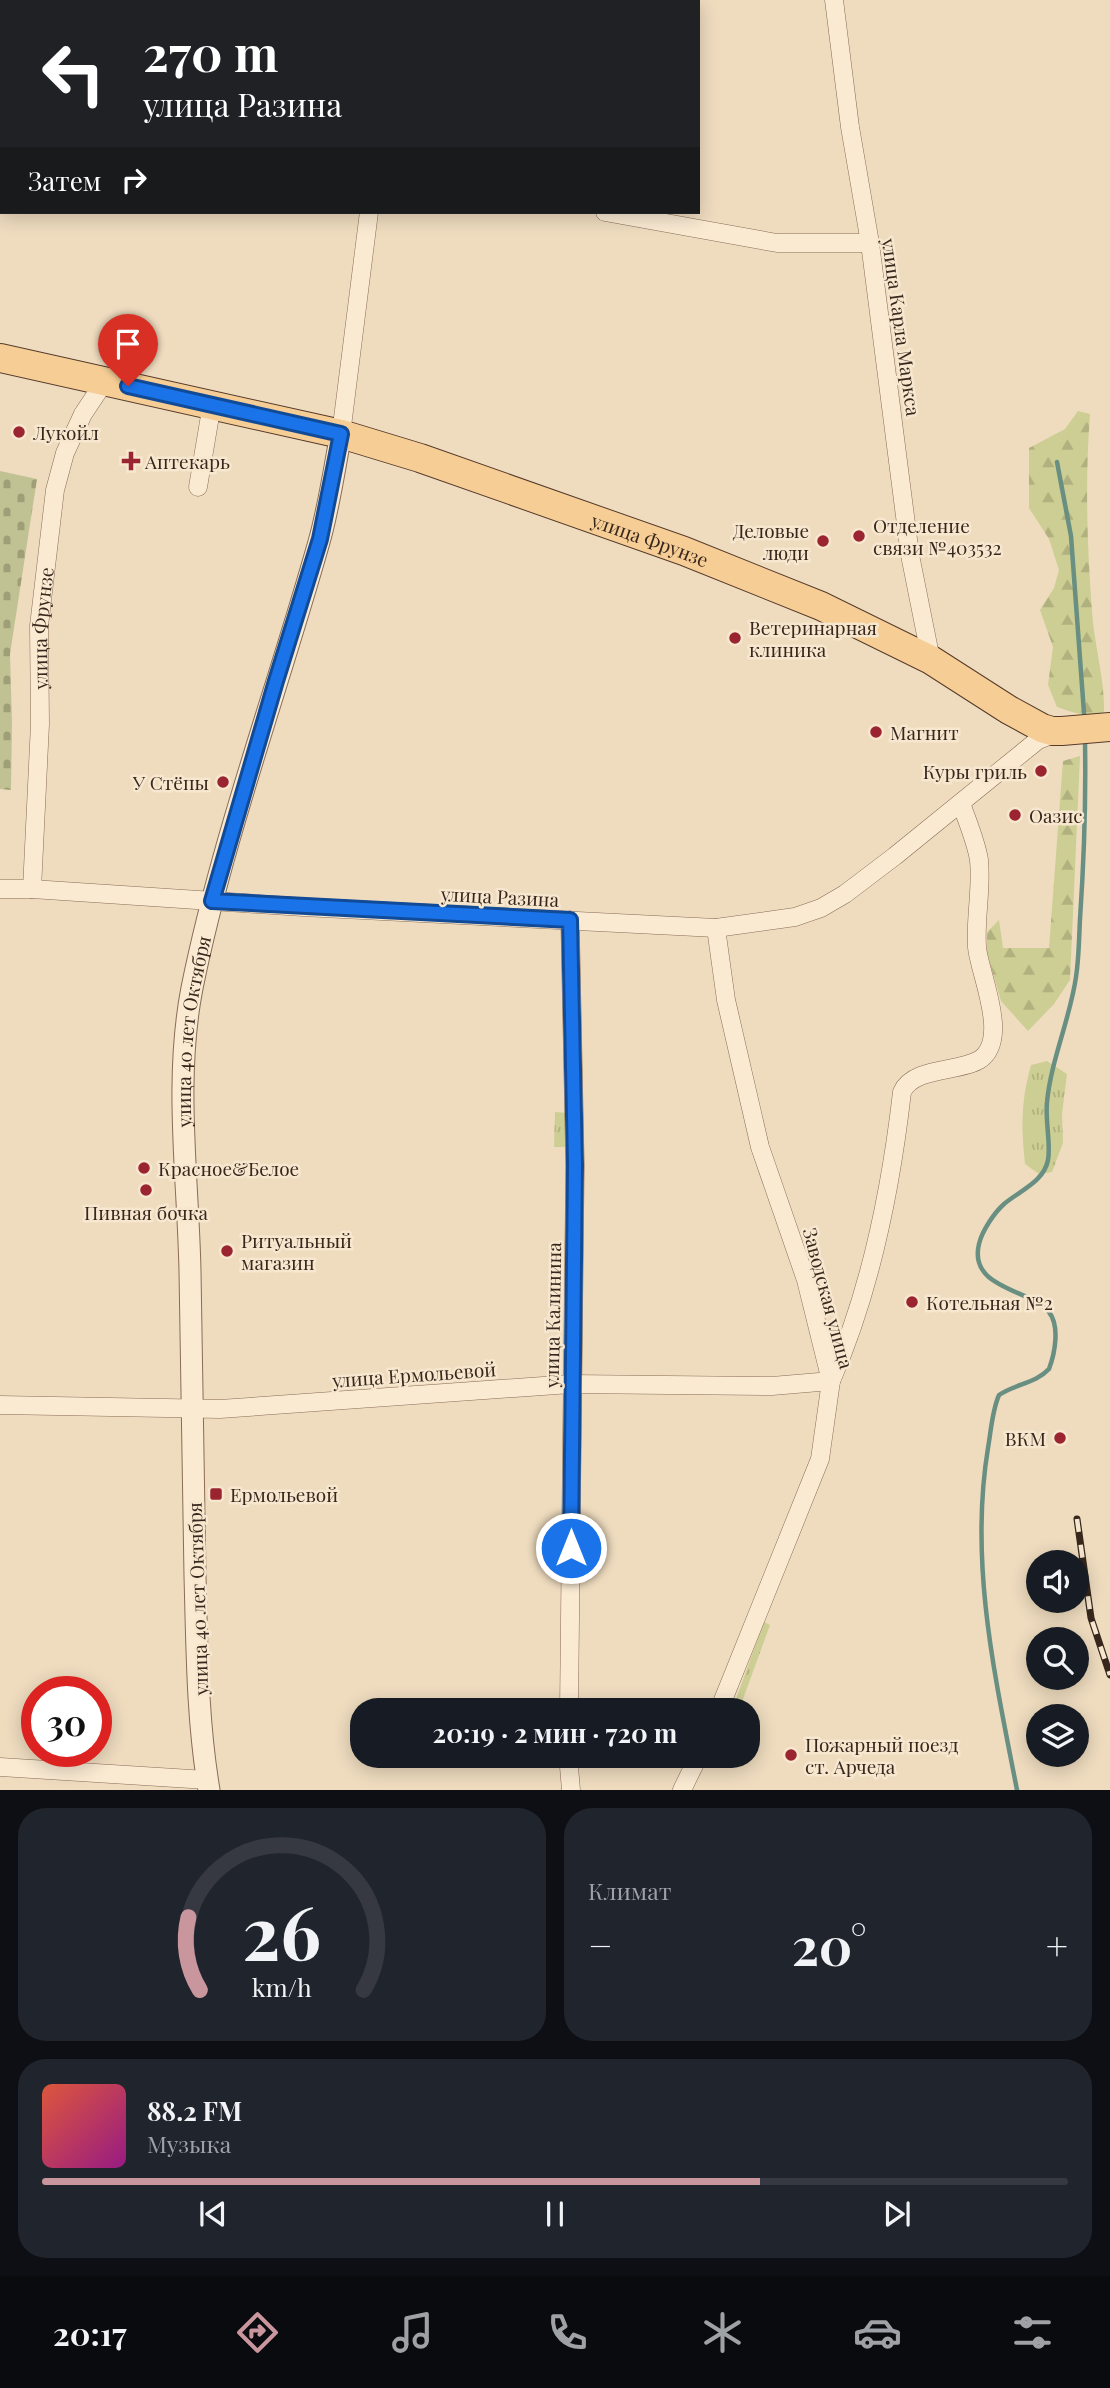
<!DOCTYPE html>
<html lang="ru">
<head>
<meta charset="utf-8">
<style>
	body { margin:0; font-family:"Playfair Display",serif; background:#20242c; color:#f1f3f6; height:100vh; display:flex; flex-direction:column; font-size:26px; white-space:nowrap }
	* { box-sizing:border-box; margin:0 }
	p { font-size:23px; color:#9ea1a6 }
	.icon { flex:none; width:38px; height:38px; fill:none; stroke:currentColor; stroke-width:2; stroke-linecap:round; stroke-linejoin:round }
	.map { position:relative; height:1790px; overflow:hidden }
	.side { display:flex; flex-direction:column; gap:18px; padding:18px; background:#0d0f14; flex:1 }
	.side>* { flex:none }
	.guide { position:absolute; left:0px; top:0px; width:700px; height:214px; box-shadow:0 4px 18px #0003; background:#202124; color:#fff; overflow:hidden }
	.controls { position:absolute; left:1026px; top:1550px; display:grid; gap:14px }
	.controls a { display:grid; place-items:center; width:63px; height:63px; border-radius:50%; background:#171b24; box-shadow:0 4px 18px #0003; font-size:35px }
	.speed { position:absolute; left:21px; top:1676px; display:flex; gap:14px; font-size:35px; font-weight:700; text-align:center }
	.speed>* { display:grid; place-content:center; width:91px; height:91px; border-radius:50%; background:#171b24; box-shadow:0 4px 18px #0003; line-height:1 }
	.speed .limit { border:10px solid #d22; background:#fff; color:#111 }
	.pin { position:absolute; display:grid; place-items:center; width:60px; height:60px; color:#fff; margin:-72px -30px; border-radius:50% 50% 50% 0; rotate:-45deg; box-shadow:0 0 7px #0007 }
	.pin .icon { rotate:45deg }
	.me { position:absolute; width:77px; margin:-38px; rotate:0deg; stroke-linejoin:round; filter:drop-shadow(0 0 5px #0008) }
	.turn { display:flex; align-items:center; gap:24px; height:147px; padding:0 28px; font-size:32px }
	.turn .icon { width:91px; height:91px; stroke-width:2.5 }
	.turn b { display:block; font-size:49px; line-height:60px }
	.then { display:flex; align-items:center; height:66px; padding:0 28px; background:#0003; gap:14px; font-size:26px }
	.big { font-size:52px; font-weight:700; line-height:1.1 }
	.side .card { flex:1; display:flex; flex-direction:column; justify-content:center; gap:10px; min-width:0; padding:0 24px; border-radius:28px; background:#20242c }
	.side .dial { align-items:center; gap:0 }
	.dial svg { height:182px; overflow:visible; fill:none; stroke:#363941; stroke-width:7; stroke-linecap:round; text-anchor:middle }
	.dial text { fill:#f1f3f6; stroke:none }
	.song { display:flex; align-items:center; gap:21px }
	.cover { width:84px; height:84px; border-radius:10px; background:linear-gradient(135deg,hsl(10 70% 55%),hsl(310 70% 35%)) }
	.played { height:7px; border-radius:4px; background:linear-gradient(90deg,#ca969d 70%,#363941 70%) }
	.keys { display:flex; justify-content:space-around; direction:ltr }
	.heat { display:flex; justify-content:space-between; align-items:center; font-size:38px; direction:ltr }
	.side .tiles { flex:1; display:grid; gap:18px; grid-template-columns:1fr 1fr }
	.card:last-child { grid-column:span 2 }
	.trip { position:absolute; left:350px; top:1698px; width:410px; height:70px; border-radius:28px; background:#171b24; box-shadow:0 4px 18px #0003; font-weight:700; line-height:70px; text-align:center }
	.tabs { display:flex; height:112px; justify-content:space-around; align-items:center; background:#090b0e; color:#9ea1a6 }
	.tabs .icon { width:49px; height:49px }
	.tabs .current { color:#ca969d }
	.tabs b { font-size:32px; color:#f1f3f6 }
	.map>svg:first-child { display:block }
	.grass { fill:url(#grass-tufts) }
	.forest { fill:url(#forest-firs) }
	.cemetery { fill:url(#cemetery-stones) }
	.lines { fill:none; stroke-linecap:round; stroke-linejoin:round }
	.stream { stroke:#698f82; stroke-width:4.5 }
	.minor-casing { stroke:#896c57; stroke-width:19 }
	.tertiary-casing { stroke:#896c57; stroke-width:23 }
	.primary-casing { stroke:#563b2b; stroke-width:30 }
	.minor { stroke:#faead2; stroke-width:18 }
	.tertiary { stroke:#faead2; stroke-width:21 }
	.primary { stroke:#f5cd95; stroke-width:28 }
	.rail-casing { stroke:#37271c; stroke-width:7 }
	.rail { stroke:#f7e7cf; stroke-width:4.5; stroke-dasharray:13; stroke-linecap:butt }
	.route-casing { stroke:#114b97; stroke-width:18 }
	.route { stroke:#1a73e8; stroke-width:12 }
	.poi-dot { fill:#9a2531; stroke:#f7e7cf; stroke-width:2.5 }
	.labels { text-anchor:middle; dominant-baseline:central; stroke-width:5; stroke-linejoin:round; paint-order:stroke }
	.street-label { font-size:19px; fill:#37271c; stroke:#f7e7cf }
	.poi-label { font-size:19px; fill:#37271c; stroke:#f7e7cf; text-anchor:start }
</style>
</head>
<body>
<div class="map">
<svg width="1110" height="1790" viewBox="0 0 1110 1790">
	<defs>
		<pattern id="grass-tufts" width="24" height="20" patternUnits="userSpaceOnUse" patternTransform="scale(1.75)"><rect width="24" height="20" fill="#ccce93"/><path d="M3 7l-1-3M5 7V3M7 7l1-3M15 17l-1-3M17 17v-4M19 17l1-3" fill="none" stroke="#b0b17e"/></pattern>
		<pattern id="forest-firs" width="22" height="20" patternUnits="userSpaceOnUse" patternTransform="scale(1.75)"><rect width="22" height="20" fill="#ccce93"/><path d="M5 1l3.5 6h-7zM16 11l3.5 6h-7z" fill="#b0b17e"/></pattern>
		<pattern id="cemetery-stones" width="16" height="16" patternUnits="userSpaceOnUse" patternTransform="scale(1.75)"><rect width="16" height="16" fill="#c1c293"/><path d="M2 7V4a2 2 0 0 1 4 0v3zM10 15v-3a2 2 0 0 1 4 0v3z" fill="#9e9e77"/></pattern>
	</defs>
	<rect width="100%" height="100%" fill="#efdcbf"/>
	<path class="grass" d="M1047 1061 1067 1074 1062 1114 1063 1143 1052 1172 1039 1174 1025 1164C1021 1127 1021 1101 1031 1065Z
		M555 1112 568 1113V1147H554Z
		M764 1622 770 1625 739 1710H732Z"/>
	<path class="forest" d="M1078 411 1090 414C1085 480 1087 546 1092 611 1094 645 1105 679 1104 712 1090 719 1071 712 1057 707L1048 685 1053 647 1040 610 1054 588 1059 570 1049 539 1029 508V448L1065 429Z
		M1080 756 1070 980 1054 1004 1028 1031 1001 1001 987 953V932L999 920 1003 948H1049L1063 761Z"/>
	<path class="cemetery" d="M0 471 37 479 10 654 12 724 11 790 0 789Z"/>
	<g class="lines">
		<path class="stream" d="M1057 462 1071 536 1084 713
			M1017 1790C995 1677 969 1563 988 1448 991 1431 992 1411 999 1395 1015 1384 1036 1383 1049 1369 1055 1353 1060 1326 1049 1312 1031 1289 968 1289 979 1244 982 1231 994 1213 1004 1204 1019 1191 1044 1182 1048 1160 1051 1146 1045 1119 1047 1102 1051 1060 1070 1019 1076 977 1079 958 1079 938 1080 919 1084 860 1086 802 1085 743"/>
		<g class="minor-casing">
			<g id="minor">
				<path d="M834 0 850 127 870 243 910 555 931 660"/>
				<path d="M163 2V0"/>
				<path d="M395 2V0"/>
				<path d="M0 97H2"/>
				<path d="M605 212 777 243H870"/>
				<path d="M341 434 369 212"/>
				<path d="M198 487 212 404"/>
				<path d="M0 889H32L303 907 716 928 795 917 821 908 845 894 895 856 1038 740 1059 732"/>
				<path id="s1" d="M32 889 40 724 39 626 55 490 65 453 83 414 105 381"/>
				<path d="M716 928 726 1000 760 1147 806 1280 831 1381 820 1459 719 1710"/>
				<path d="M0 1405 220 1409 571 1384 772 1386 831 1381C870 1293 891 1188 902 1092 913 1067 959 1072 979 1060 1011 1040 979 973 977 947 975 918 982 888 979 860 976 841 967 821 961 803"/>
				<path d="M569 1710 575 1165 570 920"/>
				<path d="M568 1755 571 1790"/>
				<path d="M0 1767 207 1780"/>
				<path d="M682 1790 699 1755"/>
			</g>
		</g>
		<g class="tertiary-casing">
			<g id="tertiary">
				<path id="s2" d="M209 1790C197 1719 197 1647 195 1576 193 1474 192 1373 190 1271 188 1177 174 1081 192 988 223 836 277 691 319 542 329 507 334 470 341 434"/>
			</g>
		</g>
		<g class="primary-casing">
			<g id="primary">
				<path id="s3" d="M0 358 341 434 420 458 684 551 821 606 931 660 1009 710 1042 728 1052 731H1062L1110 727"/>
			</g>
		</g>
		<use href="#minor" class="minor"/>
		<use href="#tertiary" class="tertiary"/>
		<use href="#primary" class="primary"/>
		<g class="rail-casing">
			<path id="rail" d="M1077 1519 1091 1618 1110 1675"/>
		</g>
		<use href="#rail" class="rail"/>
	</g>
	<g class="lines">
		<g class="route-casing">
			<path id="route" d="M128 386 341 434 320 539 276 681 212 901 570 920 575 1165 571 1548"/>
		</g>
		<use href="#route" class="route"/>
	</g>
	<g class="poi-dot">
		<circle cx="19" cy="432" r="7"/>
		<path d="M127.5 450.5h7v7h7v7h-7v7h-7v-7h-7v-7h7z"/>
		<circle cx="859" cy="536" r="7"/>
		<circle cx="823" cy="541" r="7"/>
		<circle cx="735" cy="638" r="7"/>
		<circle cx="876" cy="732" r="7"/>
		<circle cx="1041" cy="771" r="7"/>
		<circle cx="223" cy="782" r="7"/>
		<circle cx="1015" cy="815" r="7"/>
		<circle cx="144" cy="1168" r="7"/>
		<circle cx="146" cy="1190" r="7"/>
		<circle cx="227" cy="1251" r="7"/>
		<circle cx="912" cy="1302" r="7"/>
		<circle cx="1060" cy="1438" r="7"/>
		<rect x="209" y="1487" width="14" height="14" rx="3.5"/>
		<circle cx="791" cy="1755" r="7"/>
	</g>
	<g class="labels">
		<g class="street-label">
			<text transform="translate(902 327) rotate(82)">улица Карла Маркса</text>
			<text stroke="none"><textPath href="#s3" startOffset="676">улица Фрунзе</textPath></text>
			<text stroke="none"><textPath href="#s1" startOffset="261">улица Фрунзе</textPath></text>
			<text transform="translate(500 896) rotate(3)">улица Разина</text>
			<text stroke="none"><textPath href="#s2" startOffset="760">улица 40 лет Октября</textPath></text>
			<text transform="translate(829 1298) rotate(75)">Заводская улица</text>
			<text transform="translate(552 1315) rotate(-89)">улица Калинина</text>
			<text transform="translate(414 1374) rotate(-4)">улица Ермольевой</text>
			<text transform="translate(197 1599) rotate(-92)">улица 40 лет Октября</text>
		</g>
		<g class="poi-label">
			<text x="33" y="432">Лукойл</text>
			<text x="145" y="461">Аптекарь</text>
			<text x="873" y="525">Отделение<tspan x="873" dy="22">связи №403532</tspan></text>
			<text x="809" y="530" text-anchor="end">Деловые<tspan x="809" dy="22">люди</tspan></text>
			<text x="749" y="627">Ветеринарная<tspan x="749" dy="22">клиника</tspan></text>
			<text x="890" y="732">Магнит</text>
			<text x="1027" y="771" text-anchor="end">Куры гриль</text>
			<text x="209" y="782" text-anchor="end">У Стёпы</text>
			<text x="1029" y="815">Оазис</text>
			<text x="158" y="1168">Красное&amp;Белое</text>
			<text x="146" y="1212" text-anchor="middle">Пивная бочка</text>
			<text x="241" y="1240">Ритуальный<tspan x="241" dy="22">магазин</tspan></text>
			<text x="926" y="1302">Котельная №2</text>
			<text x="1046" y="1438" text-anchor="end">ВКМ</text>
			<text x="230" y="1494">Ермольевой</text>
			<text x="805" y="1744">Пожарный поезд<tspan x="805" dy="22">ст. Арчеда</tspan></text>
		</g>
	</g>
</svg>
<div class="controls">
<a><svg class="icon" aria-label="sound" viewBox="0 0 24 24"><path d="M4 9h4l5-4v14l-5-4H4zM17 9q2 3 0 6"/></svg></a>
<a><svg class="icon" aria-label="search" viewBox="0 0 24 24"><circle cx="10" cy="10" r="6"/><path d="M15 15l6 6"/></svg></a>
<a><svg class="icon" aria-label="layers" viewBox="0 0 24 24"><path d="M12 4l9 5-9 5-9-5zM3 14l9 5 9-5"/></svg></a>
</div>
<div class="speed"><div class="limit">30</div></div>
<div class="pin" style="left:128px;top:386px;background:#d93025"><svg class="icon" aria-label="arrive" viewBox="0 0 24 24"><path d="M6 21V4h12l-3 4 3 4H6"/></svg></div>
<svg class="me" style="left:571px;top:1548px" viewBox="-20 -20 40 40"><circle r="17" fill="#1a73e8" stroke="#fff" stroke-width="3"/><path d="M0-11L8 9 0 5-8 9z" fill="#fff"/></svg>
<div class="trip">20:19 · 2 мин · 720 m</div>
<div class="guide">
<div class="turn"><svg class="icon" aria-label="left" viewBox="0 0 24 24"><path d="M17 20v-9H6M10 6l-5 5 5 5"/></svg><div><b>270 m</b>улица Разина</div></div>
<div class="then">Затем<svg class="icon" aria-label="right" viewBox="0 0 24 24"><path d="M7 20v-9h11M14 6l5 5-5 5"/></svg></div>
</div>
</div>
<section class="side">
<div class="tiles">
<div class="card dial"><svg viewBox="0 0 100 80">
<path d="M14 69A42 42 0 1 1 86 69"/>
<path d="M14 69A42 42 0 0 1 9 37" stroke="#ca969d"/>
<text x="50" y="56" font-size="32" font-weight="700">26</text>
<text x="50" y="72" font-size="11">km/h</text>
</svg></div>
<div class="card"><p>Климат</p>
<div class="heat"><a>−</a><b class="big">20°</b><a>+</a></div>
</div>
<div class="card">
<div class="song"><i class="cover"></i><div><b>88.2 FM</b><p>Музыка</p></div></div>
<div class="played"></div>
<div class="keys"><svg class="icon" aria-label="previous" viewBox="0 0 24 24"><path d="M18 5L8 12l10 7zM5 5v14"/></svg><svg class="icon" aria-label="pause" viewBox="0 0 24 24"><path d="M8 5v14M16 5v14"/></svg><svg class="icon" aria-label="next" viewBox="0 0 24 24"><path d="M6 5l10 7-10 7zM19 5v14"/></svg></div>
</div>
</div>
</section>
<nav class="tabs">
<b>20:17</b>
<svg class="icon current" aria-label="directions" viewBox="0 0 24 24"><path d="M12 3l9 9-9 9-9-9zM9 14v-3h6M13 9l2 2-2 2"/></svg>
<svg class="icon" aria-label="music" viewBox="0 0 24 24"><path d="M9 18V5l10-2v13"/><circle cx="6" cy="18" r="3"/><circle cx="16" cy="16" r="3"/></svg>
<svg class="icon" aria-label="phone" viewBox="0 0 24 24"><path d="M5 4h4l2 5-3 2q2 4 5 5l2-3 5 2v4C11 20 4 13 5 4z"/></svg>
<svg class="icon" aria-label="climate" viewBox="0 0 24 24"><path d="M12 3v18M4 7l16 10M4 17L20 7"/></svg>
<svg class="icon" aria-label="car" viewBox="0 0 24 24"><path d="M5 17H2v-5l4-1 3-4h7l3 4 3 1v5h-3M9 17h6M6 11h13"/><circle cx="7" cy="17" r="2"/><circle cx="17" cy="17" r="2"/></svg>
<svg class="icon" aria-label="filters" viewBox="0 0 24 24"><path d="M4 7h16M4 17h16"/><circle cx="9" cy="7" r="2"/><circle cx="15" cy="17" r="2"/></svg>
</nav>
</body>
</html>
